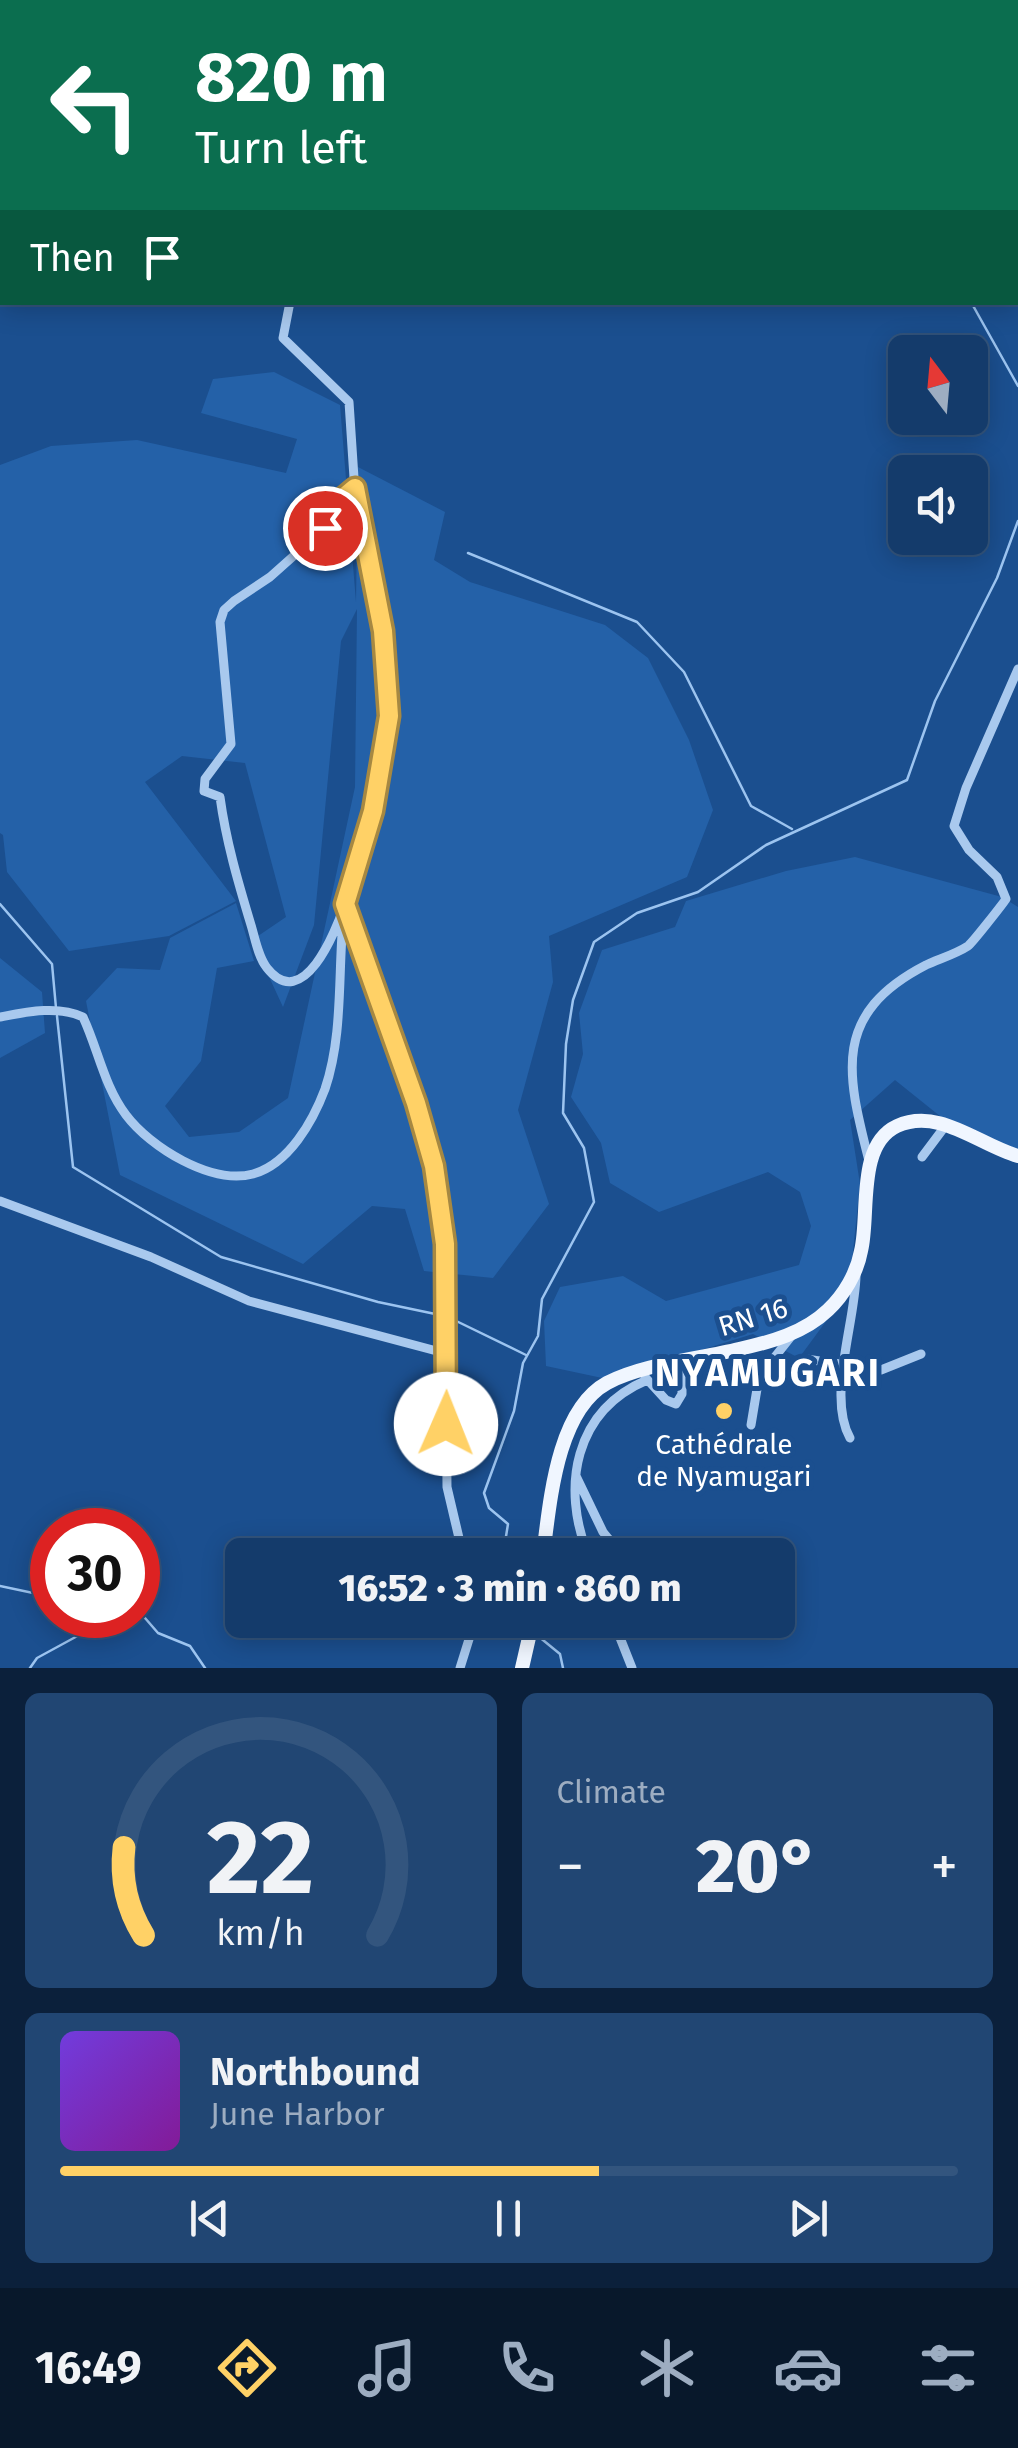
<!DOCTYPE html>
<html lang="en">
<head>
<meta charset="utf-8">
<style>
	body { margin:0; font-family:"Fira Sans",sans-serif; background:#214673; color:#f1f3f6; height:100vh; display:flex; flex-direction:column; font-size:38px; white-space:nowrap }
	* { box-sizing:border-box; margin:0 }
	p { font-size:32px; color:#9dadc1 }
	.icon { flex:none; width:55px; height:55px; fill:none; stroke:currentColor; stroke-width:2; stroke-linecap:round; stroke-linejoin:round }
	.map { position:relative; height:1668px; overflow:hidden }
	.panel { display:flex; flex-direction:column; gap:25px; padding:25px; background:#0b203b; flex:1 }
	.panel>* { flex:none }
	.banner { position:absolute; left:0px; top:0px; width:1020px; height:305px; box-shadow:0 5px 25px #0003,0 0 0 2px #33557e; background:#0b6e4f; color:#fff; overflow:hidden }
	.needle { width:65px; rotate:344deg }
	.controls { position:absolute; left:888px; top:335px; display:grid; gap:20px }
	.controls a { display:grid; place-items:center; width:100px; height:100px; border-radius:15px; background:#143b6b; box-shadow:0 5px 25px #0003,0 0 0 2px #33557e; font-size:50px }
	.speed { position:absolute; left:30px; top:1508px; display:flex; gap:20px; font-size:50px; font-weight:700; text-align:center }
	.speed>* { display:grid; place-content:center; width:130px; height:130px; border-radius:50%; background:#143b6b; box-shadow:0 5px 25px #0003,0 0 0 2px #33557e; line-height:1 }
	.speed .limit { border:15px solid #d22; background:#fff; color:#111 }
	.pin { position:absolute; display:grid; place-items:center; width:85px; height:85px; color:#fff; margin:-42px; border:5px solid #fff; border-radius:50%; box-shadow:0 2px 10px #0007 }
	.me { position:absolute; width:110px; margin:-55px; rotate:1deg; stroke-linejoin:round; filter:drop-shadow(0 0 8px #0008) }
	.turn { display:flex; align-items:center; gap:35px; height:210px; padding:0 30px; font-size:45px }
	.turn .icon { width:130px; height:130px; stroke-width:2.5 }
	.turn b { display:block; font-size:70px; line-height:85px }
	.then { display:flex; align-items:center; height:95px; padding:0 30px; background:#0003; gap:20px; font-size:38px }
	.big { font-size:75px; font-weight:800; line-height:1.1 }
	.panel .widget { flex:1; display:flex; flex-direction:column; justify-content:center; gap:15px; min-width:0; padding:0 35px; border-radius:15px; background:#214673 }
	.panel .dial { align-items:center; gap:0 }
	.dial svg { height:260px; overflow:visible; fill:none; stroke:#33557e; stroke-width:7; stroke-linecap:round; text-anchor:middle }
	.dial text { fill:#f1f3f6; stroke:none }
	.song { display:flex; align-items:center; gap:30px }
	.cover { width:120px; height:120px; border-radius:15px; background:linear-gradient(135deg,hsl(260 70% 55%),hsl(290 70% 35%)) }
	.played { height:10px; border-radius:5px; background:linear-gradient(90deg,#ffd166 60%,#33557e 60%) }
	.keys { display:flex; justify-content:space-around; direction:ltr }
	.heat { display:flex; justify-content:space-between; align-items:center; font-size:55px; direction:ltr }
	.panel .tiles { flex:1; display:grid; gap:25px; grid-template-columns:1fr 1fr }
	.widget:last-child { grid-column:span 2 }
	.trip { position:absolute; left:225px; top:1538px; width:570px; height:100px; border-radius:15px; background:#143b6b; box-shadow:0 5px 25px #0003,0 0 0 2px #33557e; font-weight:800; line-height:100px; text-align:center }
	.tabs { display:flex; height:160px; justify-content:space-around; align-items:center; background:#08182b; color:#9dadc1 }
	.tabs .icon { width:70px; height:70px }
	.tabs .selected { color:#ffd166 }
	.tabs b { font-size:45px; color:#f1f3f6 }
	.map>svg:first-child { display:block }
	.green { fill:#2461a8 }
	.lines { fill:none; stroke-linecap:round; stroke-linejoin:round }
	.stream { stroke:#9cc4f0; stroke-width:2.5 }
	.street { stroke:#a9c9ee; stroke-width:9 }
	.primary { stroke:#f0f6ff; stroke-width:14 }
	.route-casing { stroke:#a68842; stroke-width:25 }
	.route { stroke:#ffd166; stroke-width:18 }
	.poi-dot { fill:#ffd166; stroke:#1b4f8f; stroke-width:4 }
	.labels { text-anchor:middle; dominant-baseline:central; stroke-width:10; stroke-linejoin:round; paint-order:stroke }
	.street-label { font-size:28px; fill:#fff; stroke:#1b4f8f }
	.poi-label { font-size:28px; fill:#fff; stroke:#1b4f8f }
	.district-label { font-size:38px; font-weight:bold; letter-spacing:2.5px; fill:#fff; stroke:#1b4f8f }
</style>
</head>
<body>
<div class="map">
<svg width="1018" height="1668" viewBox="0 0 1018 1668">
	<rect width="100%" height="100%" fill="#1b4f8f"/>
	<path class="green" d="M274 372 340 405 356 602 358 467 445 512 434 560 470 582 605 625 648 658 689 740 713 810 687 877 549 936 553 982 518 1110 549 1204 493 1278 424 1271 405 1209 372 1206 303 1264 120 1175 86 1001 117 968 160 970 170 938 236 903 254 961 217 968 201 1061 165 1106 189 1137 239 1132 288 1098 355 787 357 609 341 641 314 925 283 1007 252 940 286 917 245 763 182 756 145 782 236 901 169 936 69 951 7 872 3 835 0 833V465L51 446 137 440 286 473 297 439 201 413 213 379Z
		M855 857 1002 897 1018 907V1159L976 1145 895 1080 850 1120 860 1184 849 1290 799 1358 753 1334 607 1379 546 1366 544 1321 560 1287 623 1276 666 1301 799 1265 811 1226 800 1192 768 1172 659 1212 610 1183 601 1143 571 1097 583 1054 579 1013 602 950 675 927 686 901 786 871Z
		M0 958 42 992 45 1033 0 1058Z"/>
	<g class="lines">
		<path class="stream" d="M482 0V2
			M971 302 1018 386
			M468 553 637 622 684 672 751 806 792 829
			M0 904 52 964 56 1008
			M57 1016 73 1167 221 1257 378 1302 440 1315
			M448 1317 526 1355
			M503 1555 508 1524 489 1508 484 1493 514 1411 523 1363 538 1336 542 1299 594 1202 584 1148 563 1113 566 1044 573 1000 594 942 637 913 698 892 766 845 907 780 935 701 997 578 1018 521
			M0 1586 52 1597
			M133 1615 145 1618 158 1633 190 1646 205 1668
			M517 1620 523 1626
			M538 1636 560 1654 563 1668
			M30 1668 37 1658 116 1615"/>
		<path class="street" d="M982 0 984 2
			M1017 0V2
			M38 2 39 0
			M290 302 283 338 349 402 355 493 383 631 389 717 373 811 345 904 435 1165 445 1243 447 1487 463 1555
			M344 906C336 931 303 1014 267 968 258 957 255 938 251 925 238 882 226 841 220 797L204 791 205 779 231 744 220 622 224 610 234 601 270 577 325 528 343 498 355 488
			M0 1017C26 1012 58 1005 83 1017 98 1049 104 1086 126 1115 150 1147 211 1185 253 1174 289 1164 313 1121 325 1089 343 1036 338 976 343 921
			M922 1157 946 1125
			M869 1161C847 1074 831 1014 926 965 939 959 956 954 968 946 972 943 1002 905 1006 899L997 877 969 850 954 826 966 788 1018 669
			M0 1201 151 1257 249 1301 448 1354
			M645 1377 666 1400 676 1404 682 1394V1362
			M759 1377 806 1359 881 1370 921 1354
			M751 1425 759 1377 793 1334
			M850 1438C827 1397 855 1323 856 1276
			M576 1476 603 1532 622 1555
			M588 1555C561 1487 574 1411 647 1380
			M613 1620 632 1668
			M460 1668 475 1620"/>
		<path class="primary" d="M543 1555C550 1504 556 1411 607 1383 643 1364 699 1359 739 1349 771 1342 804 1333 828 1310 844 1295 857 1273 861 1251 870 1215 856 1145 897 1126 939 1107 979 1145 1018 1156
			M522 1668 533 1620"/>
	</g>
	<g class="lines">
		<g class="route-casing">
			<path id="route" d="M325 528 343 498 355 488 383 631 389 716 373 811 345 904 416 1103 434 1166 445 1244 446 1424"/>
		</g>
		<use href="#route" class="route"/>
	</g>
	<circle class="poi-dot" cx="724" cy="1411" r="10"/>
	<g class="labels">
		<g class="street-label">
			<text transform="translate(753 1317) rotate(-17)">RN 16</text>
		</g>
		<g class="poi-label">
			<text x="724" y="1444">Cathédrale<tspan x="724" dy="32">de Nyamugari</tspan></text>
		</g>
		<g class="district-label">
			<text x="768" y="1373">NYAMUGARI</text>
		</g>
	</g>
</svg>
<div class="controls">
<a><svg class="needle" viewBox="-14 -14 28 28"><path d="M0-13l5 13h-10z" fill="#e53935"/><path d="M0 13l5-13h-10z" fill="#9dadc1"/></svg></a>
<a><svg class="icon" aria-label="sound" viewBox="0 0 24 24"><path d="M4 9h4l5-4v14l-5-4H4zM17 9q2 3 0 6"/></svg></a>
</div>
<div class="speed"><div class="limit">30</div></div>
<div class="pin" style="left:325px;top:528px;background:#d93025"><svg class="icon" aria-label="arrive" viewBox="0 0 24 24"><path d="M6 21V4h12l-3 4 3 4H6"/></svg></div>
<svg class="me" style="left:446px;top:1424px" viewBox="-20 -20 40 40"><circle r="19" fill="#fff"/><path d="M0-13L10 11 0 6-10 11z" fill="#ffd166"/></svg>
<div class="trip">16:52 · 3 min · 860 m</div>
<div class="banner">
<div class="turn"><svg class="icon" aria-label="left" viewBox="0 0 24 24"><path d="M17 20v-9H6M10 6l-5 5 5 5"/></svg><div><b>820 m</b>Turn left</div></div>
<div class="then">Then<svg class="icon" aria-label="arrive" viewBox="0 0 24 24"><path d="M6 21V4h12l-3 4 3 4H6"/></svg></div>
</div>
</div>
<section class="panel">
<div class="tiles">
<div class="widget dial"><svg viewBox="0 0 100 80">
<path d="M14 69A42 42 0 1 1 86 69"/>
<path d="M14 69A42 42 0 0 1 8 42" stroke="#ffd166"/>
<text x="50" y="56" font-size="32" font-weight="700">22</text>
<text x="50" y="72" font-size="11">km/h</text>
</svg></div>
<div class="widget"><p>Climate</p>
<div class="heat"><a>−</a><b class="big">20°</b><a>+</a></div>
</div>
<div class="widget">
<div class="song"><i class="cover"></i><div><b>Northbound</b><p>June Harbor</p></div></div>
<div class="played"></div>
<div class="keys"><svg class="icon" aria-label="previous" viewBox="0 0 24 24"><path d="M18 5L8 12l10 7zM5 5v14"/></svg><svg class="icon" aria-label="pause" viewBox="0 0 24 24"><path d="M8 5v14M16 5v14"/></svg><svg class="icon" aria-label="next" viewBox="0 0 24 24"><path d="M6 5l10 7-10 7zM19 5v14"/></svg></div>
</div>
</div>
</section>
<nav class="tabs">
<b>16:49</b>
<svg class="icon selected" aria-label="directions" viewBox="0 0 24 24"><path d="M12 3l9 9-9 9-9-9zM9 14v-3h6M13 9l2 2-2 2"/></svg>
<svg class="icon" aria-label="music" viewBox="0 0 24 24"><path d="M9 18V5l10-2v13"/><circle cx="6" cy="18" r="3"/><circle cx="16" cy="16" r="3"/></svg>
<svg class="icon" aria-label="phone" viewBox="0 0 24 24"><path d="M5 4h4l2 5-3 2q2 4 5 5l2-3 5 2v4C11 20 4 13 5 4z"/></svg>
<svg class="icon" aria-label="climate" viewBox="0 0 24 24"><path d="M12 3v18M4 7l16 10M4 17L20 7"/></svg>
<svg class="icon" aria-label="car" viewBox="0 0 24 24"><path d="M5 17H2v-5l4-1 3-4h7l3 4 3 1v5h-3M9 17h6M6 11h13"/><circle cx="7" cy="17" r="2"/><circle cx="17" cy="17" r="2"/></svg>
<svg class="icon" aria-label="filters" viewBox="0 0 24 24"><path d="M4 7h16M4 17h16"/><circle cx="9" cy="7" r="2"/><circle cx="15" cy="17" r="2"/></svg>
</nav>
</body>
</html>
